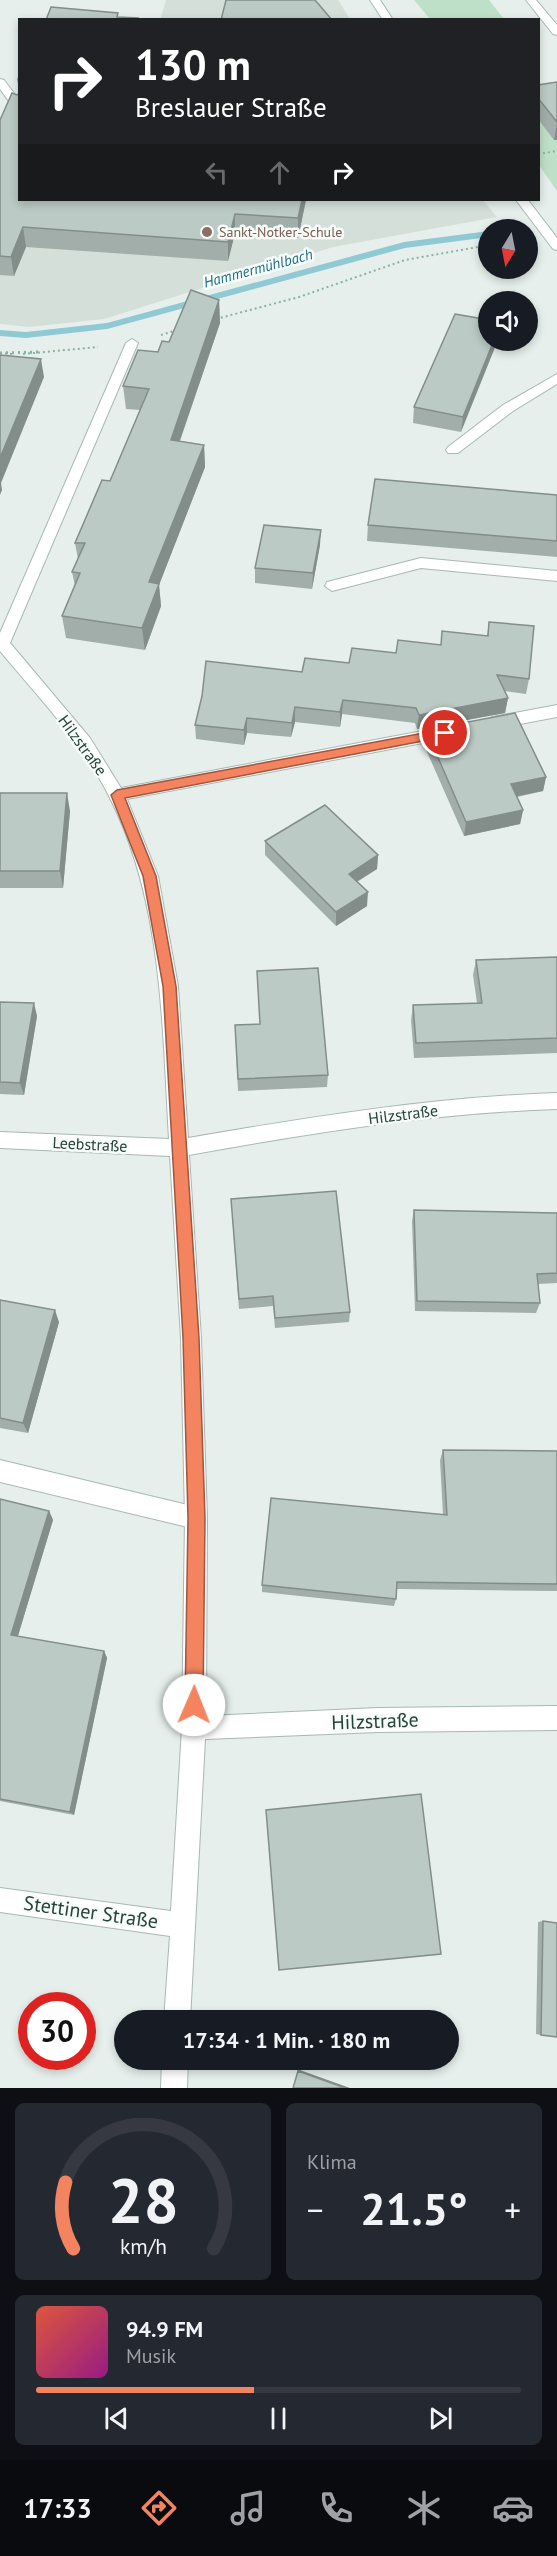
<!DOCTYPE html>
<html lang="de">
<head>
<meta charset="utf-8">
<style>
	body { margin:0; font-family:"PT Sans",sans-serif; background:#242831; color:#f1f3f6; height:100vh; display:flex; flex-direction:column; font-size:22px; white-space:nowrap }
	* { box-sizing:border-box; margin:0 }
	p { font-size:20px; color:#9ea1a6 }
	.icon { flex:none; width:33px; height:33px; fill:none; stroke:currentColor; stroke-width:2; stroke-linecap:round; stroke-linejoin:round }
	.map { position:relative; height:2088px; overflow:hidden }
	.details { display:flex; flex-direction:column; gap:15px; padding:15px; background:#0d0f14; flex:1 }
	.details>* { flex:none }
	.hud { position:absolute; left:18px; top:18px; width:522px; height:183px; border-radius:0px; box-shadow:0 3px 9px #0003; background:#202124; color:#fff; overflow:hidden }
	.needle { width:39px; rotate:190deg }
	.tools { position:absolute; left:478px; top:219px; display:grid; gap:12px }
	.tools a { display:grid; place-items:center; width:60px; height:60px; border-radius:50%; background:#171b24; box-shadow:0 3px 9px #0003; font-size:30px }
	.speed { position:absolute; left:18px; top:1992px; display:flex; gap:12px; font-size:30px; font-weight:700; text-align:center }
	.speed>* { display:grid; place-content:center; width:78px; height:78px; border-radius:50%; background:#171b24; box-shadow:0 3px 9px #0003; line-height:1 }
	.speed .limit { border:9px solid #d22; background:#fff; color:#111 }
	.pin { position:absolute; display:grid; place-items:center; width:51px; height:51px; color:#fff; margin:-26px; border:3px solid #fff; border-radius:50%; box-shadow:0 2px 6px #0007 }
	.me { position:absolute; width:66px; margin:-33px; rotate:1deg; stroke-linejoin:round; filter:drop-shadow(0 0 4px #0008) }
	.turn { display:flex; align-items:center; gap:21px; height:126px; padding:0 18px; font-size:27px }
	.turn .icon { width:78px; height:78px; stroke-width:2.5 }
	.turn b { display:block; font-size:42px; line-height:51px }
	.lanes { display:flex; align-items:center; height:57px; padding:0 18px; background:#0003; justify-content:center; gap:30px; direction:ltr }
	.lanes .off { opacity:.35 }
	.big { font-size:45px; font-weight:600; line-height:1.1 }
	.details .card { flex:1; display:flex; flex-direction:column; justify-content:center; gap:9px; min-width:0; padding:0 21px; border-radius:9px; background:#242831 }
	.details .dial { align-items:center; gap:0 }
	.dial svg { height:156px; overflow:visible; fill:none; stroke:#363941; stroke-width:7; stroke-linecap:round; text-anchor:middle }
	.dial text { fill:#f1f3f6; stroke:none }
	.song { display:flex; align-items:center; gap:18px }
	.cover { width:72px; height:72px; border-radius:9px; background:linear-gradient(135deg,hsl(10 70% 55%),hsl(310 70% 35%)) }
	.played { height:6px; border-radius:3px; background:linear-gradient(90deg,#f4845f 45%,#363941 45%) }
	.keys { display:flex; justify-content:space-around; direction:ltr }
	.heat { display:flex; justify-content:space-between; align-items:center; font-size:33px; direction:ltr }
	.details .tiles { flex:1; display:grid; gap:15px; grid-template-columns:1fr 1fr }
	.card:last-child { grid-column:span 2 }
	.trip { position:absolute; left:114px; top:2010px; width:345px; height:60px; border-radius:30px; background:#171b24; box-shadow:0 3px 9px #0003; font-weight:600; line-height:60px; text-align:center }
	.menu { display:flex; height:96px; justify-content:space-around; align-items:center; background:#090b0e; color:#9ea1a6 }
	.menu .icon { width:42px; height:42px }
	.menu .current { color:#f4845f }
	.menu b { font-size:27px; color:#f1f3f6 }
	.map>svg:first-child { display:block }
	.built { fill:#d4dfda }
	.green { fill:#bfe0c8 }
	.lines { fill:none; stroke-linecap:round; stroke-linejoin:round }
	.stream { fill:#8ec9d4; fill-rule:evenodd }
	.service-casing { stroke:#a8b8b2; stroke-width:2 }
	.minor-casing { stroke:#a8b8b2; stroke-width:2 }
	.secondary-casing { stroke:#a4bbb3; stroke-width:2 }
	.path-far1 { stroke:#86b3a5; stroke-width:2; stroke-dasharray:2 3; stroke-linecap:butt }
	.path { stroke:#86b3a5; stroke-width:3; stroke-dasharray:2 4; stroke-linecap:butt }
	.service { fill:#fff; fill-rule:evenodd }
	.minor { fill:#fff; fill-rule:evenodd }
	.secondary { fill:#fff; fill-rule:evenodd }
	.wall { fill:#a1aea9 }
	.shaded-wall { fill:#838d89 }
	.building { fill:#bbcac4; stroke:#838d89; stroke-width:1.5 }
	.route { fill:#f4845f; stroke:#9f563e; stroke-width:1.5 }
	.education-dot { fill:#8d6e63; stroke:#f7fbf9; stroke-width:2 }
	.labels { text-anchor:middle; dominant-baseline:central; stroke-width:5; stroke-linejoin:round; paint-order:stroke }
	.far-education-label { font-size:14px; fill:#785e54; stroke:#f7fbf9; text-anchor:start }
	.far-water-label { font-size:15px; font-style:italic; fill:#1c6f80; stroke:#f7fbf9 }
	.street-label { font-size:16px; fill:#24423a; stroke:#f7fbf9 }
	.near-street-label { font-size:20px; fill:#24423a; stroke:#f7fbf9 }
</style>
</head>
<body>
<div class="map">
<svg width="557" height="2088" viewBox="0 0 557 2088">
	<rect width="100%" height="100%" fill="#e6efeb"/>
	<path class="built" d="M166 0H338L350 19 160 20Z
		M0 121 20 200H483L497 217 333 247 104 319 29 327 0 324Z"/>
	<path class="green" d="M414 0H489L504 19H430Z
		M538 110 557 129V191L539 165Z"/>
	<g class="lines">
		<path class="stream" d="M489 231V237L405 248 107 329 26 338 0 336V330L26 332 107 323 404 242Z"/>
		<g class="service-casing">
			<path id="service" d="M132 339 138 343 10 643 8 647H0V633L126 343Z
				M557 374V384L513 411 458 453H448L446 450 448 447 503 405Z
				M421 558 557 571V581L421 568 332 591 325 586 327 582Z
				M0 1460 196 1507 204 1510 207 1518 204 1526 196 1529 0 1482Z"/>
		</g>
		<g class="minor-casing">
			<path id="minor" d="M526 0H536L557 25V35L553 34Z
				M0 79 4 80 20 101V112L16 111 0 89Z
				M0 636 5 637 90 738 121 788 449 726 455 728 457 732 455 736 449 738 127 799 158 876 178 986 188 1138C310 1117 433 1097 557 1093V1109C433 1113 311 1133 189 1155L201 1338 207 1518 206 1716 378 1708 557 1706V1730L378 1732 205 1739 190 2020H164L170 1936 0 1912V1888L171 1911 182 1728 185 1518 181 1338 170 1156 0 1148V1132L169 1139C162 1024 163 902 109 796 82 742 38 697 0 651Z
				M557 705V717L493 729 488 727 485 723 488 719 493 717Z
				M162 2060H188L187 2088H161Z"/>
		</g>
		<g class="secondary-casing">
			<path id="secondary" d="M370 0H380L393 20H383Z
				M516 200H528L557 238V250L553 249Z"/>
		</g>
		<path class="path-far1" d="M538 154 557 151
			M216 319 299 297 405 260 489 245
			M161 335 177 330
			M0 353 12 354
			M23 354 98 347"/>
		<path class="path" d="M0 353 40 352"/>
		<use href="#service" class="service"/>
		<use href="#minor" class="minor"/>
		<use href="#secondary" class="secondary"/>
	</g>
	<path class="wall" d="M557 82V140H554L538 119V85Z
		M0 120 20 200H306L298 238 235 233 228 261 26 247 14 276 0 275Z
		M219 300 220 323 180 441 204 445 205 467 159 585 161 606 145 650 66 638 62 616 75 586 72 572 78 559 75 543 110 481 140 410 126 409 123 386 169 342Z
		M489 320 461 432 413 423 414 407Z
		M557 495V557L367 541 368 525Z
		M320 545 312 589 255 583V568Z
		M489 622 529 679 526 694 504 691 508 698 505 713 417 729 415 723 342 714 340 727 295 722 291 737 247 733 244 745 196 739 195 725 302 672 349 663 396 653 487 636Z
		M426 730 546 777 543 791 517 797 523 810 520 824 464 836 424 745Z
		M0 793 70 811 63 888H0Z
		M265 841 378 855 377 869 357 882 367 906 336 926 265 855Z
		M557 957V1053L414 1058 411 1020 413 1005 477 1003 473 975 476 960Z
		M257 971 328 1075 327 1087 238 1091 235 1025 260 1024Z
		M0 1002 37 1016 24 1095 0 1094Z
		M231 1199 350 1312 349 1322 275 1328 273 1306 239 1309Z
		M414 1210 557 1213V1283L538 1284 540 1303 536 1313 415 1311 412 1221Z
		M0 1300 59 1322 28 1433 0 1428Z
		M443 1450 557 1451V1591L397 1589 396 1599 394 1606 262 1592V1585L443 1515 440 1460Z
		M0 1499 49 1511 53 1520 18 1636 104 1651 107 1658 74 1815 0 1801Z
		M543 1921 541 2035 536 2034 538 1922Z"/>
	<path class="shaded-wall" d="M557 123V140H554Z
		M302 200H306L298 238V218Z
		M235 214V233L228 261V242Z
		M23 227 26 247 14 276 11 257Z
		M219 300 220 323 172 463 171 440Z
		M494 340H498L461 432 463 417Z
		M41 359 44 377 1 483 2 490 0 495V458Z
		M204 445 205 467 159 585 161 606 145 650 142 628 149 582Z
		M321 530 320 545 312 589 313 573Z
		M508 698 505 713 417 729 419 715Z
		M343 700 342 714 340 727V712Z
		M295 707V722L291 737 292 723Z
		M247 718V733L244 745V730Z
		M546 777 543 791 508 798 511 784Z
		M67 793 70 811 63 888 60 871Z
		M523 810 520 824 464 836 466 822Z
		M378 855 377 869 348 887 349 874Z
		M368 892 367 906 336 926V912Z
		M34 1003 37 1016 24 1095 20 1083Z
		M55 1310 59 1322 28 1433 23 1423Z
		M49 1511 53 1520 16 1642 11 1635Z
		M104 1651 107 1658 74 1815 70 1812Z
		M297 2069 350 2088H345L298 2071Z"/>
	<path class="building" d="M226 0H315L332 20H221Z
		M51 7 118 13 117 17 138 18 137 20H46Z
		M20 76V92L18 79Z
		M557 82V122L538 98V85Z
		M12 93 17 95 20 93V200H302L298 218 235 214 228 242 23 227 11 257 0 256V120Z
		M191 290 219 300 171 440 204 445 149 582 159 584 142 628 62 616 80 573 72 572 85 543H75L102 480 110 481 149 389 123 386 138 350 158 352 162 341 169 342Z
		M455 314 489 320V340H494L463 417 414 407Z
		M0 355 41 359 0 458Z
		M375 479 557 495V541L368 525Z
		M264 525 321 530 313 573 255 568Z
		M489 622 534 626 529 679 497 675 508 698 419 715 416 708 343 700 340 712 295 707 292 723 247 718 244 730 195 725 202 696 206 661 302 672 305 658 349 663 352 648 396 653 398 640 441 645 442 631 488 636Z
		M515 713 546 777 511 784 523 810 466 822 426 730Z
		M0 793H67L60 871H0Z
		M325 805 378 855 349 874 368 892 336 912 265 841Z
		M557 957V1038L416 1043 413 1005 482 1003 476 960Z
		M318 968 328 1075 238 1079 235 1025 260 1024 257 971Z
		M0 1002 34 1003 20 1083 0 1082Z
		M336 1191 350 1312 275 1318 273 1296 239 1299 231 1199Z
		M414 1210 557 1213V1273L537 1274 540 1303 417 1301Z
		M0 1300 55 1310 23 1423 0 1418Z
		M443 1450 557 1451V1584L397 1582 396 1599 262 1585 271 1498 447 1515Z
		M0 1499 49 1511 11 1635 104 1651 70 1812 0 1799Z
		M421 1794 441 1954 279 1970 266 1810Z
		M543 1921 557 1923V2037L541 2035Z
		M298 2071 345 2088H293Z"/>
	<path class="route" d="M445 729 451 733 449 736 125 798 156 876 176 986 199 1338 205 1518 203 1705 200 1711 194 1713 188 1711 185 1705 188 1518 183 1338 163 986 143 876 111 795 117 790Z"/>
	<circle class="education-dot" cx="207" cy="232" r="6"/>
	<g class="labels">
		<g class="far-education-label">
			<text x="219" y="232">Sankt-Notker-Schule</text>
		</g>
		<g class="far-water-label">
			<text transform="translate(258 268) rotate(-15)">Hammermühlbach</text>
		</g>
		<g class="street-label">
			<text transform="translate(83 745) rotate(54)">Hilzstraße</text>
			<text transform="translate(403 1114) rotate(-7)">Hilzstraße</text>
			<text transform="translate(90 1144) rotate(3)">Leebstraße</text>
		</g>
		<g class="near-street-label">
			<text transform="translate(375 1721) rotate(-2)">Hilzstraße</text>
			<text transform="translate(91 1912) rotate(8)">Stettiner Straße</text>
		</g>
	</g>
</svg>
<div class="tools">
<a><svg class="needle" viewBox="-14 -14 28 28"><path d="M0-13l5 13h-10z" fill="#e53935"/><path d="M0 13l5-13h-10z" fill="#9ea1a6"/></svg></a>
<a><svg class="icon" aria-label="sound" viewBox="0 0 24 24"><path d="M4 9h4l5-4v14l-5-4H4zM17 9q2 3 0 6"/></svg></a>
</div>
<div class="speed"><div class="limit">30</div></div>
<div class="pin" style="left:445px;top:733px;background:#d93025"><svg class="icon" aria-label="arrive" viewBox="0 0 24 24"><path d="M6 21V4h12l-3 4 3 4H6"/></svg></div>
<svg class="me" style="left:194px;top:1705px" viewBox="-20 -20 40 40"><circle r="19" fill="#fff"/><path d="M0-13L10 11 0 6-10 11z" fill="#f4845f"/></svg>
<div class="trip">17:34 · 1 Min. · 180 m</div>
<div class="hud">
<div class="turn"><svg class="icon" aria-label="right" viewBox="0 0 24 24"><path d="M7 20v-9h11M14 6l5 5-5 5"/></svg><div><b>130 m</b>Breslauer Straße</div></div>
<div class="lanes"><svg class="icon off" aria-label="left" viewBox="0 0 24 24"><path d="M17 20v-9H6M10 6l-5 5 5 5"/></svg><svg class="icon off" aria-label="ahead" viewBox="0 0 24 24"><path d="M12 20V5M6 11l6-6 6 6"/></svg><svg class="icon" aria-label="right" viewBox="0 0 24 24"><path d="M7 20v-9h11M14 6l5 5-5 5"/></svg></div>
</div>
</div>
<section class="details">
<div class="tiles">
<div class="card dial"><svg viewBox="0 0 100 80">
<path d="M14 69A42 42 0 1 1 86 69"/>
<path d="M14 69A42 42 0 0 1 10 35" stroke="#f4845f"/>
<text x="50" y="56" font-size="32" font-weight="700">28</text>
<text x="50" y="72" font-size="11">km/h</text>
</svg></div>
<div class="card"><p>Klima</p>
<div class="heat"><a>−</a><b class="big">21.5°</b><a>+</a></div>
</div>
<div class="card">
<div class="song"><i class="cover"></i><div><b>94.9 FM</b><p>Musik</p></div></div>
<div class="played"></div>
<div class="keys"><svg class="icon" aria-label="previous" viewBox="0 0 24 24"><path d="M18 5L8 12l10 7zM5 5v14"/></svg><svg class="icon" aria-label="pause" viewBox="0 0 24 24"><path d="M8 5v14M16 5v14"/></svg><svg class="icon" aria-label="next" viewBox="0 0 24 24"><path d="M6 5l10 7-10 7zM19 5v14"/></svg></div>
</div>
</div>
</section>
<nav class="menu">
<b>17:33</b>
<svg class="icon current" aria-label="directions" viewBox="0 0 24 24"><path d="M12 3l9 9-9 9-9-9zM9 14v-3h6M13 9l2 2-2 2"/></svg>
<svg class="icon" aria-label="music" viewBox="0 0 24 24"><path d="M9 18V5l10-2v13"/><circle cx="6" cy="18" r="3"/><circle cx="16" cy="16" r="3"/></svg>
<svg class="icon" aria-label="phone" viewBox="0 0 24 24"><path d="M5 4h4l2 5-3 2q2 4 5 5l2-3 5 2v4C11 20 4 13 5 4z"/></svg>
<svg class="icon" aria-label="climate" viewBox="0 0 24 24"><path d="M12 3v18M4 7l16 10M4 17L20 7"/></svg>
<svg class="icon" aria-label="car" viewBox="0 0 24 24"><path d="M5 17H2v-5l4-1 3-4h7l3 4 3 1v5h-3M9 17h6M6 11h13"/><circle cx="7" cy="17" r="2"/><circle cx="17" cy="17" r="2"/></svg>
</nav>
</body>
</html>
